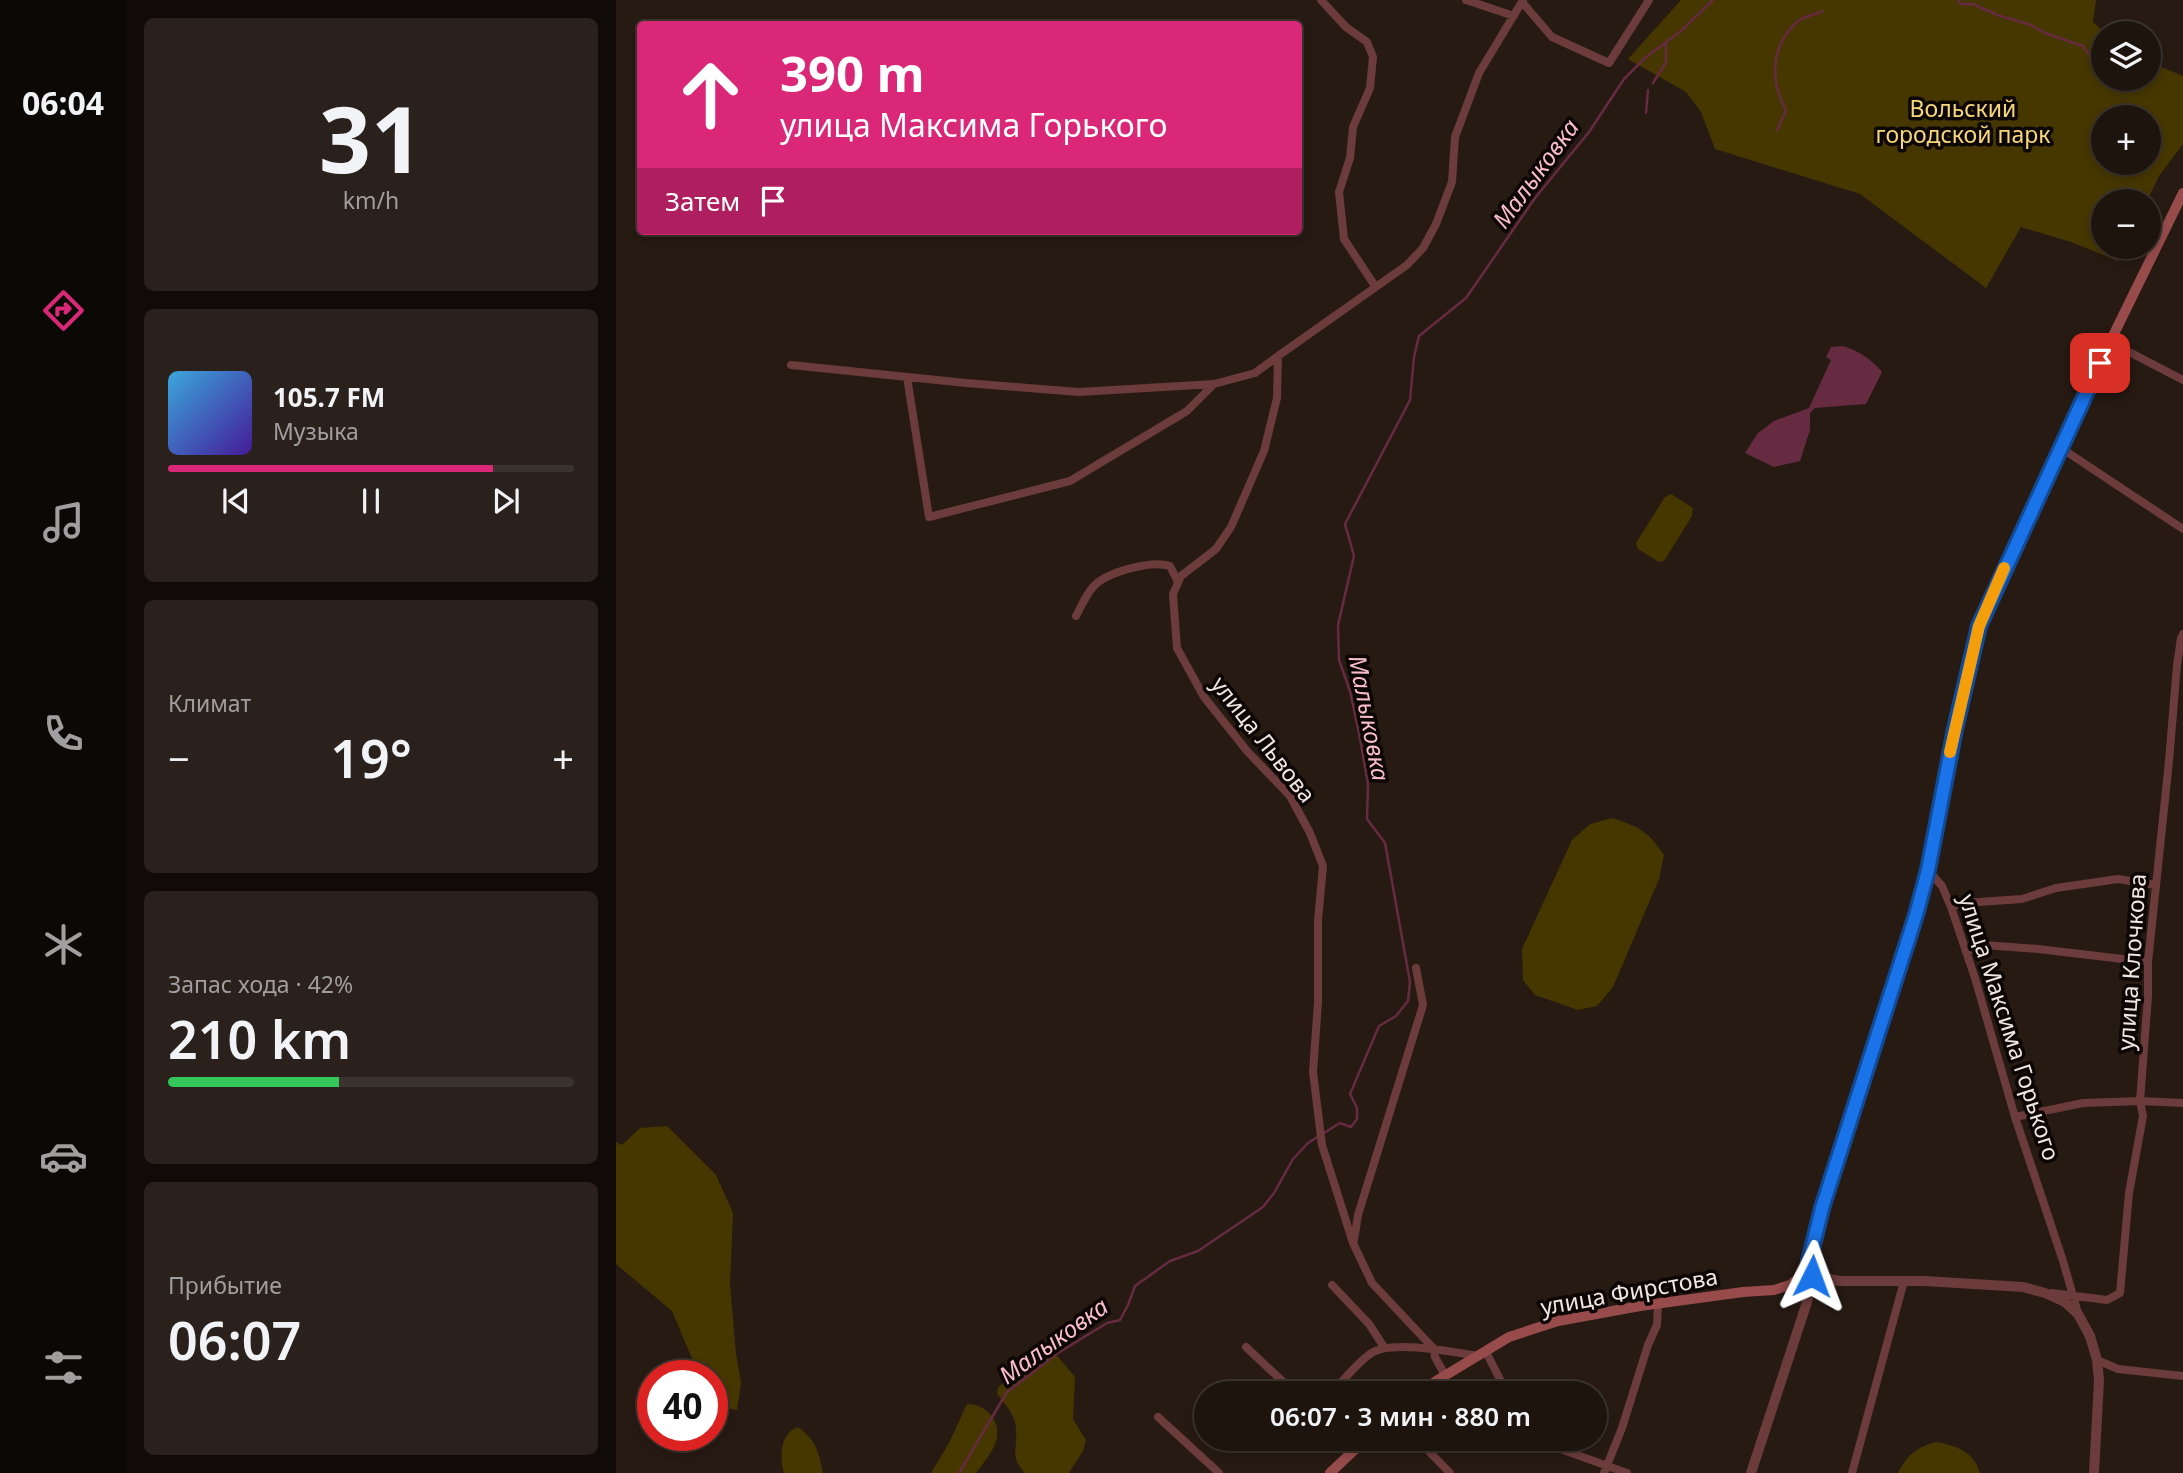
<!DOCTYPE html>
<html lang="ru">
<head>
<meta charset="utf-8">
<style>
	body { margin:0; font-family:"Noto Sans",sans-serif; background:#2a211c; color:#f1f3f6; height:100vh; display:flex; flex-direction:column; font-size:26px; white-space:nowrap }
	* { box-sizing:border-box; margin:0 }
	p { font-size:23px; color:#a09e9e }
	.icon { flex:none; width:38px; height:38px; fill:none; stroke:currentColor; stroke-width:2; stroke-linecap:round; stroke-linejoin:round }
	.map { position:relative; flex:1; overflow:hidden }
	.panel { display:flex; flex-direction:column; gap:18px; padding:18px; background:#100b08; width:490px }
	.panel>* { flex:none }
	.guide { position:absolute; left:21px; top:21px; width:665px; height:214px; border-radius:7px; box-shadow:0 4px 10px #0003,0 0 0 2px #3b332e; background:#db2777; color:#fff; overflow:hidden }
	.buttons { position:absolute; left:1475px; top:21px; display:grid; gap:14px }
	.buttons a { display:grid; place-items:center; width:70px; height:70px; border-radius:50%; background:#1d140e; box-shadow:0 4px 10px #0003,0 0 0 2px #3b332e; font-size:35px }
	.speed { position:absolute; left:21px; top:1360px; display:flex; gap:14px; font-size:35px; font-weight:700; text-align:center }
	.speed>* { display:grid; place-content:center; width:91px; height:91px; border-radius:50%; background:#1d140e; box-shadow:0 4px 10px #0003,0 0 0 2px #3b332e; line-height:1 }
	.speed .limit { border:10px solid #d22; background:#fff; color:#111 }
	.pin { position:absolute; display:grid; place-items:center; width:60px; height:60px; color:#fff; margin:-30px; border-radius:14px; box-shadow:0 4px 10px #0006 }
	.me { position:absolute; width:77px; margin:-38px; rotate:3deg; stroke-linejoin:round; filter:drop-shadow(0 0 5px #0008) }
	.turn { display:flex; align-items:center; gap:24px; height:147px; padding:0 28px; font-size:32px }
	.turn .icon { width:91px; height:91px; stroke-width:2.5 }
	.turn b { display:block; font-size:49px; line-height:60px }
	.then { display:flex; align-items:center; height:66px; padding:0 28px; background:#0003; gap:14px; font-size:26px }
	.big { font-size:52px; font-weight:600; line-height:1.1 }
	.panel .widget { flex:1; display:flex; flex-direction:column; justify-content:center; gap:10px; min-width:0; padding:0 24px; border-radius:10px; background:#2a211c }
	.panel .dial { align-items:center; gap:0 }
	.dial b { font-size:91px; line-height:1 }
	.song { display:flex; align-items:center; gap:21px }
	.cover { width:84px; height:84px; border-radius:10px; background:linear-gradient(135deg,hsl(200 70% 55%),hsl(260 70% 35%)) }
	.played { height:7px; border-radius:4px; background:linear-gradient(90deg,#db2777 80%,#3b332e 80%) }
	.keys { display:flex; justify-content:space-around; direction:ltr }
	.heat { display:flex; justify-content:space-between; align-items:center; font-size:38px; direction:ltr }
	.charge { height:10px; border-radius:5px; background:linear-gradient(90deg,#34c759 42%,#3b332e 0) }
	.trip { position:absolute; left:578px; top:1381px; width:413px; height:70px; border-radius:35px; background:#1d140e; box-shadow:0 4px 10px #0003,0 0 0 2px #3b332e; font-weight:600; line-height:70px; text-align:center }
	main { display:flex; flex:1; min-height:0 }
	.tabs { display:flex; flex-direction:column; width:126px; justify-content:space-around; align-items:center; background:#0c0806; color:#a09e9e }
	.tabs .icon { width:49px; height:49px }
	.tabs .on { color:#db2777 }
	.tabs b { font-size:32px; color:#f1f3f6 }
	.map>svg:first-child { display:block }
	.green { fill:#463701; fill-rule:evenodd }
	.water { fill:#662b41 }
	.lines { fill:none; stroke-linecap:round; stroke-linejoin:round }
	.stream { stroke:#662b41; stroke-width:2.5 }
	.minor { stroke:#6b3c3b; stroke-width:8 }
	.tertiary { stroke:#6b3c3b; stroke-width:10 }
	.secondary { stroke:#974b4b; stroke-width:10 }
	.route-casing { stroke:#114b97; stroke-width:18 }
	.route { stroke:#1a73e8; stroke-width:12 }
	.slow { stroke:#f59e0b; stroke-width:12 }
	.labels { text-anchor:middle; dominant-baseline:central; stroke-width:7; stroke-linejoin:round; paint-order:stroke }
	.park-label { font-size:23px; fill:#f7d779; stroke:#0c0604 }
	.street-label { font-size:23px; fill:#f0e6e2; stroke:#0c0604 }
	.water-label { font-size:24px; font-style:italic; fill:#f9bdcf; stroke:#0c0604 }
</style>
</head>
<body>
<main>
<nav class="tabs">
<b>06:04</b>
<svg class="icon on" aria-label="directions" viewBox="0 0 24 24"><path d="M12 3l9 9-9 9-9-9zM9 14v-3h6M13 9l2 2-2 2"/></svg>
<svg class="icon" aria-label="music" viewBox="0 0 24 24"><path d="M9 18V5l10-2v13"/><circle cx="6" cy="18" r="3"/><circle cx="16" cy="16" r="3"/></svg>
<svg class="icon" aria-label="phone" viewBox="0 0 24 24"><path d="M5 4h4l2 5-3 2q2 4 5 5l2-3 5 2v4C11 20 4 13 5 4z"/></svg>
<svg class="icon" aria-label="climate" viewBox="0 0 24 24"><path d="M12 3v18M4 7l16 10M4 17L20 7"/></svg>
<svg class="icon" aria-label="car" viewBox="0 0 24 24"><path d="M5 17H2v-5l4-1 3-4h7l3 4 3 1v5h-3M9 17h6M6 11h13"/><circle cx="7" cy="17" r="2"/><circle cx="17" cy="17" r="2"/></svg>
<svg class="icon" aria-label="filters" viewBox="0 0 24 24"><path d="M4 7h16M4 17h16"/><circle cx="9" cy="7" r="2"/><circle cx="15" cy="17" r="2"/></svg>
</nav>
<section class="panel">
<div class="widget dial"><b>31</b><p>km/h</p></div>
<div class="widget">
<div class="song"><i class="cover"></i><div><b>105.7 FM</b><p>Музыка</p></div></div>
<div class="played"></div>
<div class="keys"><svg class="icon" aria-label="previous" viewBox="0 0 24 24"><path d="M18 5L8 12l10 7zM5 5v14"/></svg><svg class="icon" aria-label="pause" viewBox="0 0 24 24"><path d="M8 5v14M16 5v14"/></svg><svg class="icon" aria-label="next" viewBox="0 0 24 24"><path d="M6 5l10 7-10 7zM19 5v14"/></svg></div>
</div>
<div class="widget"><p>Климат</p>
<div class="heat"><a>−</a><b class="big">19°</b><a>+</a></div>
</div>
<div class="widget"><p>Запас хода · 42%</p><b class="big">210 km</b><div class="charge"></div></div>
<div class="widget"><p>Прибытие</p><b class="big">06:07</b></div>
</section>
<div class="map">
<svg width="1567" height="1473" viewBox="0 0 1567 1473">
	<rect width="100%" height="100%" fill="#271a13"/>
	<path class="green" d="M1065 0H1480L1477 22 1489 33H1488V79H1533V62L1567 76V144L1543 176 1531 201H1488V247H1509L1502 261 1455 242 1405 227 1370 288 1244 194 1099 149 1085 112 1070 92 1012 59ZM1488 117H1533V163H1488Z
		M1055 494 1077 508 1076 516 1048 561 1043 562 1022 549 1020 543 1049 497Z
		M997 818C1023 827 1032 831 1048 855L1043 879 997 987 981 1006 962 1010 919 995 907 980 906 949 956 840 974 824Z
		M51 1126 100 1175 117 1213 114 1284 120 1354 125 1383 121 1410 104 1407 96 1396V1376L83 1375 56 1311 0 1264V1142L6 1145 24 1128Z
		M432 1349 438 1352 459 1377 457 1419 470 1440 467 1451 453 1473H409C393 1456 402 1449 400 1429 400 1416 389 1404 381 1394L382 1388 414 1357Z
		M351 1404C369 1404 384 1419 381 1438 378 1451 367 1463 360 1473H315L333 1443Z
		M182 1427C201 1442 202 1450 207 1473H168C163 1458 164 1433 182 1427Z
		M1320 1442C1340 1445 1358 1452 1364 1473H1282C1291 1455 1301 1447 1320 1442Z"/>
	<path class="water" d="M1227 346C1243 351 1254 358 1266 372L1250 404 1199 408 1194 413V430L1184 461 1158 467 1129 453 1142 433 1158 421 1193 408 1215 360 1210 357 1215 347Z"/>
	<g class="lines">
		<path class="stream" d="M1342 0 1345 4H1357L1381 15 1415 25 1429 33 1467 46 1471 52 1488 64
			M1037 83 1050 62V42
			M1030 113 1032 90
			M1161 130 1170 110C1154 81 1154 46 1181 22 1187 16 1199 15 1207 11
			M343 1473 391 1392 442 1353 491 1323 504 1320 512 1305 519 1286 554 1261 582 1251 647 1207 658 1193 677 1159 692 1143 724 1123 735 1127 741 1119V1108L734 1094 763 1026 780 1016 792 1001 794 982 769 843 751 819 752 784 743 733 734 691 723 660 722 625 738 556 729 524 794 400 798 357 803 336 850 298 919 198 973 132 1008 79 1029 58 1066 30 1097 0"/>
		<path class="minor" d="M705 0 730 27 751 42 757 57 754 88 737 127 734 158 723 192 728 239 759 286
			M850 0 898 16
			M906 2 936 37 993 63 1033 0
			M1494 342 1567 380
			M175 365 350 383 463 392 598 384 639 373 662 356
			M291 377 313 517 454 481 571 411 598 384
			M1445 448 1567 529
			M460 616C465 607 470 595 477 587 490 572 535 560 554 566L562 582
			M1312 870 1326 886 1335 907 1359 978 1399 1117 1447 1261 1462 1313
			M1335 907 1349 903 1406 899 1440 888 1502 879 1540 885
			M1350 952 1368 945 1422 949 1532 962
			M1399 1117 1467 1103 1524 1101 1567 1103
			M738 1240 742 1215 807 1005 800 968
			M716 1285 753 1324 768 1347
			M1436 1293 1491 1300 1504 1293 1513 1193 1527 1116 1524 1101 1532 996V962L1553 761 1561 665 1565 638 1567 634
			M630 1347 679 1393
			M870 1352 891 1393
			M1481 1360 1502 1369 1567 1376
			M829 1375 819 1357 818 1349 756 1283 737 1243 706 1145 697 1072 702 1002V920L707 866 694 833 674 796 631 751 588 697 561 648 557 594 565 576 600 549 615 527 648 451 661 398 662 356 791 265 807 248 820 224 836 182 839 137 863 73 907 0
			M715 1393C728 1380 740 1364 754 1354 773 1339 838 1352 862 1356
			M542 1417 603 1473
			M800 1438 834 1473
			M914 1438 1011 1473
			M988 1473 1006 1428 1032 1345 1041 1325 1042 1304
			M1236 1473 1288 1281"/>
		<path class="tertiary" d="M1186 1273 1223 1281H1308L1407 1287 1429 1293 1449 1302 1462 1314 1474 1336 1481 1360 1483 1380 1478 1473
			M1135 1473 1192 1299 1196 1276 1195 1270"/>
		<path class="secondary" d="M804 1393 820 1381 893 1337 942 1321 1024 1306 1127 1292 1158 1290 1174 1285 1181 1279 1193 1261 1206 1208 1300 915 1312 870 1339 728 1363 626 1494 342 1567 193
			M714 1473 751 1438"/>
	</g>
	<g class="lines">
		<g class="route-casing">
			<path id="route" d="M1196 1276 1193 1261 1206 1208 1300 915 1312 870 1339 729 1363 626 1484 363"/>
		</g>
		<use href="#route" class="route"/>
		<path class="slow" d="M1334 752 1363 626 1388 568"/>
	</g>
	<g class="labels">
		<g class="park-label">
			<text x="1347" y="108">Вольский<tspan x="1347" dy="26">городской парк</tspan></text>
		</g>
		<g class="street-label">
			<text transform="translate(648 739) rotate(52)">улица Львова</text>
			<text transform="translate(1515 962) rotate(-86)">улица Клочкова</text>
			<text transform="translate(1394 1027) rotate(72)">улица Максима Горького</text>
			<text transform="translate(1013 1291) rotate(-10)">улица Фирстова</text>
		</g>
		<g class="water-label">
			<text transform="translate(919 173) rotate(-54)">Малыковка</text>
			<text transform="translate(754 718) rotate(79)">Малыковка</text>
			<text transform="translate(437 1340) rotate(-36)">Малыковка</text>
		</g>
	</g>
</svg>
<div class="buttons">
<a><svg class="icon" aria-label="layers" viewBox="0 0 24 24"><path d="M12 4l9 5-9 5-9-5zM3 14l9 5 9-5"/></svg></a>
<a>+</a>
<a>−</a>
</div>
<div class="speed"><div class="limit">40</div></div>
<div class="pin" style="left:1484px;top:363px;background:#d93025"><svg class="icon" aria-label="arrive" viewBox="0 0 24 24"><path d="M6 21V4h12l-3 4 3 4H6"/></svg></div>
<svg class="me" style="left:1196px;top:1276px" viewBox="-20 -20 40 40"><path d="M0-17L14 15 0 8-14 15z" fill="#1a73e8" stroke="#fff" stroke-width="4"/></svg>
<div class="trip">06:07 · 3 мин · 880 m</div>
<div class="guide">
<div class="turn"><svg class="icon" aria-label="ahead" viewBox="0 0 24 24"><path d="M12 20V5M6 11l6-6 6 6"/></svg><div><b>390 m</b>улица Максима Горького</div></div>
<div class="then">Затем<svg class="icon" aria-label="arrive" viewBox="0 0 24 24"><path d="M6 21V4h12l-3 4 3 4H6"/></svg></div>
</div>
</div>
</main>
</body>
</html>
